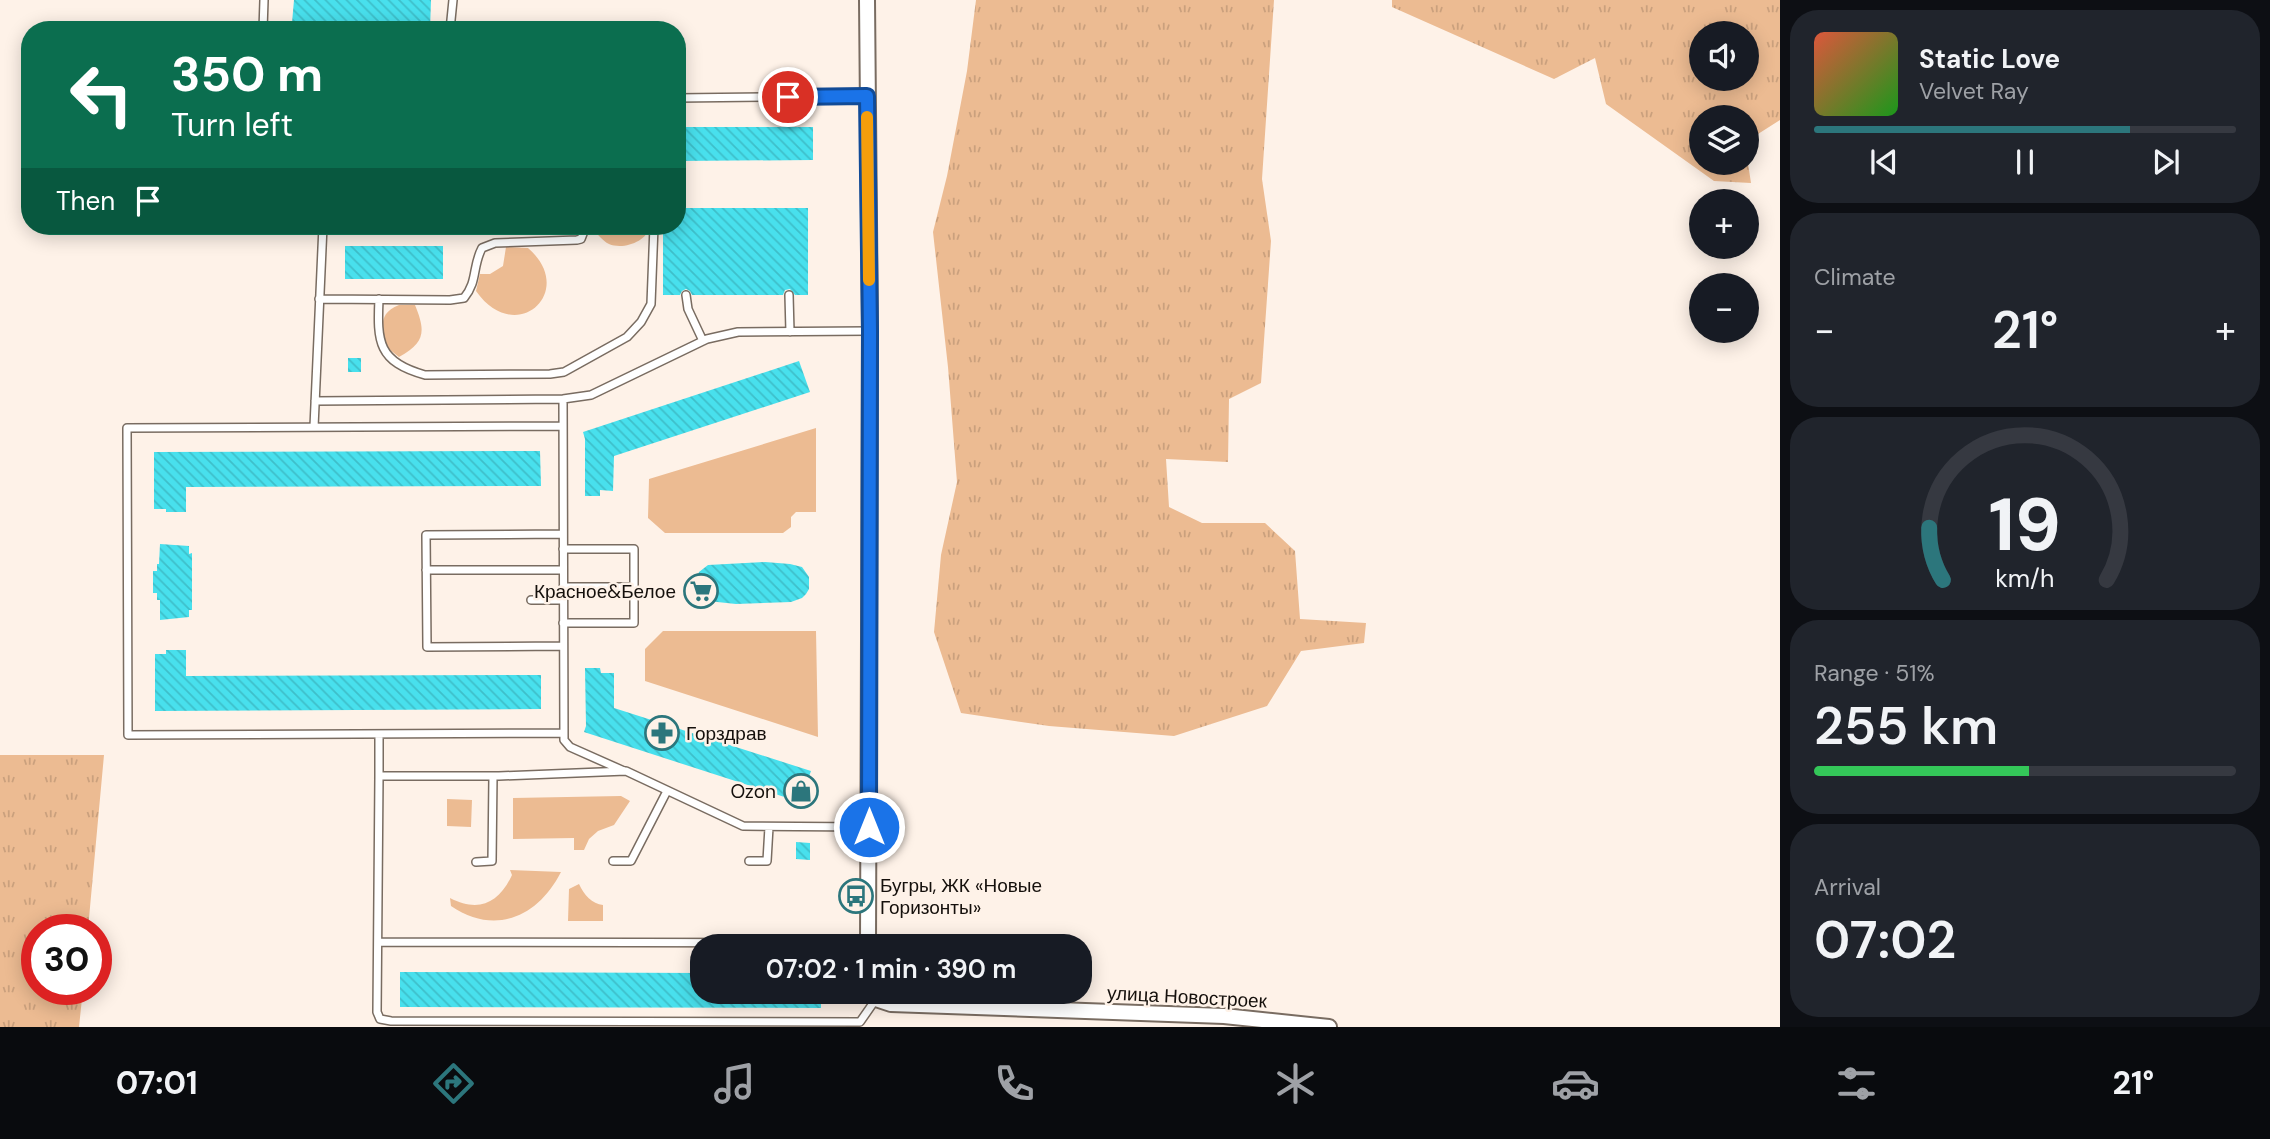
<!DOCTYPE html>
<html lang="en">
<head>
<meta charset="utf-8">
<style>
	body { margin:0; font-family:"DM Sans",sans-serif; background:#20242c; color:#f1f3f6; height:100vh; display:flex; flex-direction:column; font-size:26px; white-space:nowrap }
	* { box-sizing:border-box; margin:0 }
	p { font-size:23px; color:#9ea1a6 }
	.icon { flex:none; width:38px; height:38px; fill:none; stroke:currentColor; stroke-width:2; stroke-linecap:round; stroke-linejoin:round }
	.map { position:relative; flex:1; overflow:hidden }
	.panel { display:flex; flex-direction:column; gap:10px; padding:10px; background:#0d0f14; width:490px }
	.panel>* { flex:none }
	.hud { position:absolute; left:21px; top:21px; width:665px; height:214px; border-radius:28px; box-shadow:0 4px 18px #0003; background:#0b6e4f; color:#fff; overflow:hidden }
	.buttons { position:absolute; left:1689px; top:21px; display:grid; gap:14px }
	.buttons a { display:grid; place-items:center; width:70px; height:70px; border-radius:50%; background:#171b24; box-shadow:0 4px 18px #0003; font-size:35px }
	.speed { position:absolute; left:21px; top:914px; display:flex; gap:14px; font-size:35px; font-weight:700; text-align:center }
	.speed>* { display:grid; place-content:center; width:91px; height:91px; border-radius:50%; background:#171b24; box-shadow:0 4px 18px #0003; line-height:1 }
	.speed .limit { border:10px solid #d22; background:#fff; color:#111 }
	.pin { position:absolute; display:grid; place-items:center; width:60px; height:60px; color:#fff; margin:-30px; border:4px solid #fff; border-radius:50%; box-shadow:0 2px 7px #0007 }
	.me { position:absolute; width:77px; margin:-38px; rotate:0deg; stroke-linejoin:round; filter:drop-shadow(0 0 5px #0008) }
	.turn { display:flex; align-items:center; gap:24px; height:147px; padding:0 35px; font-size:32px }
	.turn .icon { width:91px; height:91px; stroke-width:2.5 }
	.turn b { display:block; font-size:49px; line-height:60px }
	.then { display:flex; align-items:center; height:66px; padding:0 35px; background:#0003; gap:14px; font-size:26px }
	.big { font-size:52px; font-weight:600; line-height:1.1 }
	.panel .tile { flex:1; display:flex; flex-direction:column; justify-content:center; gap:10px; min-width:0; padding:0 24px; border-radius:28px; background:#20242c }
	.panel .dial { align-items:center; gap:0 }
	.dial svg { height:182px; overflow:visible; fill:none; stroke:#363941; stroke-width:7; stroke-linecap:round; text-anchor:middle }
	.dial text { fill:#f1f3f6; stroke:none }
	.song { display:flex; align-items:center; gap:21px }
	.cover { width:84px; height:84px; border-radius:10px; background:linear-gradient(135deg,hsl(10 70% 55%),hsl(120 70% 35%)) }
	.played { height:7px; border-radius:4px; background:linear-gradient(90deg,#2c767c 75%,#363941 75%) }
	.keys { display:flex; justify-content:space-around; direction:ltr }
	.heat { display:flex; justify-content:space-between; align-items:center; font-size:38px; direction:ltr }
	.charge { height:10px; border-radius:5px; background:linear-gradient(90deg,#34c759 51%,#363941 0) }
	.trip { position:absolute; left:690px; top:934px; width:402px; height:70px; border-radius:28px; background:#171b24; box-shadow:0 4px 18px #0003; font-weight:600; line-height:70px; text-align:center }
	.dock { display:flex; height:112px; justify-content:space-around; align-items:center; background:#090b0e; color:#9ea1a6 }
	.dock .icon { width:49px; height:49px }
	.dock .current { color:#2c767c }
	.dock b { font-size:32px; color:#f1f3f6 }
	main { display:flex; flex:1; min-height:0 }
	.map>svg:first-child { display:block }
	.grass { fill:url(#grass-tufts); fill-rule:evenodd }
	.park { fill:#ecbb92 }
	.building { fill:url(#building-back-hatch) }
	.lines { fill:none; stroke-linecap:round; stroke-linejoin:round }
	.service-casing { stroke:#796c61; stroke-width:10 }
	.minor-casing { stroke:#796c61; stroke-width:18 }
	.service { stroke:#fff; stroke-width:7 }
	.minor { stroke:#fff; stroke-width:14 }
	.route-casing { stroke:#114b97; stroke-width:18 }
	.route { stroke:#1a73e8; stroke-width:12 }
	.slow { stroke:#f59e0b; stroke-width:12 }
	.labels { text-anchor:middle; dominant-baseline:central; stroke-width:5; stroke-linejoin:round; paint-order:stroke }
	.poi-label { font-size:19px; fill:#15100c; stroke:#fef2e8; text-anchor:end }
	.street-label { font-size:19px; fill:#15100c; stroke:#fef2e8 }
</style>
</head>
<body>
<main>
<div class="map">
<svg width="1780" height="1027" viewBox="0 0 1780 1027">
	<defs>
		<pattern id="grass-tufts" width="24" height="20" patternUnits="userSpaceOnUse" patternTransform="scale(1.75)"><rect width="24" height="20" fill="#ecbb92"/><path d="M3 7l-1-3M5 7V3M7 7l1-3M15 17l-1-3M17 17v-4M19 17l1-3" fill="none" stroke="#caa07d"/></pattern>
		<pattern id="building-back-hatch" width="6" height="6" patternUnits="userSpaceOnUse" patternTransform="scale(1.75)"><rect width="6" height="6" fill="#48e0ed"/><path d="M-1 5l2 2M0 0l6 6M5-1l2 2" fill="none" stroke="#3ebfca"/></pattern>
	</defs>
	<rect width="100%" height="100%" fill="#fef2e8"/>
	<path class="grass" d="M976 0H1274L1262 179 1271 241 1261 383 1229 399 1228 462 1166 459 1169 507 1202 523H1265L1295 551 1300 619 1366 623 1364 643 1301 651 1267 706 1174 736 1049 726 961 713 934 632 941 555 957 482 948 367 933 232 947 176 967 71Z
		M1392 0H1780V120L1747 141 1746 117H1701V163H1746L1747 157 1751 183 1714 181 1606 104 1595 58 1554 79 1392 7ZM1701 33H1746V79H1701Z
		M0 755H104L88 929H37V989H83L79 1027H0Z"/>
	<path class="park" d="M592 226H650C647 242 623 250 609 244 602 241 599 234 592 230Z
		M506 247 528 248C578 291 516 348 476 291L480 274H490L503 266Z
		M399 305H415C426 332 425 342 399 357L385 346C382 328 378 313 399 305Z
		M816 428V512H796L791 517V527L783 533H665L648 518 649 479Z
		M663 631H816L818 737 645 681V649Z
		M621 796 630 801 614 825 598 831 589 839 584 850H574V838L513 839V798Z
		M447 799 472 800 471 827 447 826Z
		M510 870 561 872C538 917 495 936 451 906L450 898C479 913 499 903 512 875Z
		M579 884C584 895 592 904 603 905V921H568L569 889Z"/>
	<path class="building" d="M294 0H431L430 30 292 23Z
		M677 127H813V160L677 161Z
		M677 208H808V295H795L790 289 785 290 783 295H692L690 291 686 289 682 291 680 295H663V226H677Z
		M345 246H443V279H345Z
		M348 358H361V372H348Z
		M799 361 810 392 614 456 613 491 600 490V496H585V439L583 432Z
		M540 451 541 486 186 487V512H166V509H154V452Z
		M160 544 189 546V554L192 553V610H189V617L160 620V600H157V593H153V571H157V564H159Z
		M765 562 790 564 802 567 809 577V589L806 594 802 598 791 602 736 604 708 601 703 598 696 589 695 583 699 572 708 565Z
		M166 650H186V676L541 675V709L155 711V654H166Z
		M585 668H600L601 673H614V708L811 771 800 802 584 732 586 726Z
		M796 842 810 843V860L796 859Z
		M400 972 702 973V992H821V1008L400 1007Z"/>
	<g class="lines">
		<g class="service-casing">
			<path id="service" d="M263 30 264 0
				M450 30 453 0
				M677 98 867 96
				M686 295 688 309 703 341
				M789 295 790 332
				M319 299 450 300 464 298C478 281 472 267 482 248L495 243 577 240 581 239 586 226
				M379 299C377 342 378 362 425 375L550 374 564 372 627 337 641 322 651 304 654 226
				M563 399 564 740 570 747 624 771
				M315 401 563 399 591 395 707 339 738 332 870 331
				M563 426 127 428 128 735 564 733
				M314 427 323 226
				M563 534 426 535 427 647 563 646
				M563 549H634V623H563
				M426 570H563
				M563 587H634
				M531 600H563
				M379 776V734
				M868 827 743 826 626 771 499 776H379L377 1012 380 1019 391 1021 860 1022 876 999
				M613 861H631L667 791
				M749 861H767L769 827
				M476 862 492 861 493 776
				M379 942 868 943"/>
		</g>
		<g class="minor-casing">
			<path id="minor" d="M867 0 870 331 868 947
				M870 992 876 999 891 1004 1224 1016 1329 1027"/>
		</g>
		<use href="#service" class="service"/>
		<use href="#minor" class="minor"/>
	</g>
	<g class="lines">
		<g class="route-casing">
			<path id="route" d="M788 97 867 96 870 331 869 827"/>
		</g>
		<use href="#route" class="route"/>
		<path class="slow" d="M867 117 869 280"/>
	</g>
	<defs>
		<g id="supermarket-ring" transform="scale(1.75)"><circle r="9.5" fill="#fef2e8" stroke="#2c767c" stroke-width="1.5"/><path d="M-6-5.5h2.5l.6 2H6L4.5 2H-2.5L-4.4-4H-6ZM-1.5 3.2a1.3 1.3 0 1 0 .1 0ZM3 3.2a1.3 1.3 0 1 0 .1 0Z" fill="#2c767c"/></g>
		<g id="pharmacy-ring" transform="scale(1.75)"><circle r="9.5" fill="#fef2e8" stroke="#2c767c" stroke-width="1.5"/><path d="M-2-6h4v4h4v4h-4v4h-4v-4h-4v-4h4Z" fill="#2c767c"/></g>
		<g id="shop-ring" transform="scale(1.75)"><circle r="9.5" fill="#fef2e8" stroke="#2c767c" stroke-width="1.5"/><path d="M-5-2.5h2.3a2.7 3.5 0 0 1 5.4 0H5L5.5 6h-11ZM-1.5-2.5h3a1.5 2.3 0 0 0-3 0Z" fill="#2c767c"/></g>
		<g id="bus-ring" transform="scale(1.75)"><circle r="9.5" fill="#fef2e8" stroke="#2c767c" stroke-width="1.5"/><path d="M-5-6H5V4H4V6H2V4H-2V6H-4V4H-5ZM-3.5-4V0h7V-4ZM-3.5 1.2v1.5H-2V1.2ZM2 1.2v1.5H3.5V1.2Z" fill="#2c767c"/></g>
	</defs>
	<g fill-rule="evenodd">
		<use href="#supermarket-ring" x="701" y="591"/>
		<use href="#pharmacy-ring" x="662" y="733"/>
		<use href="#shop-ring" x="801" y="791"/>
		<use href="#bus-ring" x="856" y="896"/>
	</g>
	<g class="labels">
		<g class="poi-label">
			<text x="676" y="591">Красное&amp;Белое</text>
			<text x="686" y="733" text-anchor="start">Горздрав</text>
			<text x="776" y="791">Ozon</text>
			<text x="880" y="885" text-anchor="start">Бугры, ЖК «Новые<tspan x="880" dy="22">Горизонты»</tspan></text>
		</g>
		<g class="street-label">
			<text transform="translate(1187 997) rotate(3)">улица Новостроек</text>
		</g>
	</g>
</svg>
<div class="buttons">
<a><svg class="icon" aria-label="sound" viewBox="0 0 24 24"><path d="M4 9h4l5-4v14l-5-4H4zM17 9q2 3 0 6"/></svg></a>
<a><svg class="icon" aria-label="layers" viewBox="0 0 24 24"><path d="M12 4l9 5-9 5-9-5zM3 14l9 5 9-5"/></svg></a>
<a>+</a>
<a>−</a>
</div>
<div class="speed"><div class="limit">30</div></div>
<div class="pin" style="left:788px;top:97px;background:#d93025"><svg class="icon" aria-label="arrive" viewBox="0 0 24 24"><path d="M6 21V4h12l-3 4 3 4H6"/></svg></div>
<svg class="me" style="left:869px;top:827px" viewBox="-20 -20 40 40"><circle r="17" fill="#1a73e8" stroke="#fff" stroke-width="3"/><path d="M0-11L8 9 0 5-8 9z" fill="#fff"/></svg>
<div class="trip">07:02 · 1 min · 390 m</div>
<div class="hud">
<div class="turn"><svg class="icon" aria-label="left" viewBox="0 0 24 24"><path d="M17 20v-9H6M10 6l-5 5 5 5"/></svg><div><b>350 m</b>Turn left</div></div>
<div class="then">Then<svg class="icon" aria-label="arrive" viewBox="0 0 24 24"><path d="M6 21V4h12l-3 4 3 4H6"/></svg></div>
</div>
</div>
<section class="panel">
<div class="tile">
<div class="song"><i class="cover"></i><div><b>Static Love</b><p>Velvet Ray</p></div></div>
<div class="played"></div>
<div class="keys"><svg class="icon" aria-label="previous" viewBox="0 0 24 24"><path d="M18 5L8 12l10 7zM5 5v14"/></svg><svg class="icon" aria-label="pause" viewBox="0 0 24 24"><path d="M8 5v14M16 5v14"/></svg><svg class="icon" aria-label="next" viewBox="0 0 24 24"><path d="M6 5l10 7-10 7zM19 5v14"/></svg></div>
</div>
<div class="tile"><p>Climate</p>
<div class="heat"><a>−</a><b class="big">21°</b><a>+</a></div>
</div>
<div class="tile dial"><svg viewBox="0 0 100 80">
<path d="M14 69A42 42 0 1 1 86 69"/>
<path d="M14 69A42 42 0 0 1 8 46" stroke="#2c767c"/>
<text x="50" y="56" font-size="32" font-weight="700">19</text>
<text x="50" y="72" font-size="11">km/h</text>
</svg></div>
<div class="tile"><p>Range · 51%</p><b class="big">255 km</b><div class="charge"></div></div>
<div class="tile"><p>Arrival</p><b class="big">07:02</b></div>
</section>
</main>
<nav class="dock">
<b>07:01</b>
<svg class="icon current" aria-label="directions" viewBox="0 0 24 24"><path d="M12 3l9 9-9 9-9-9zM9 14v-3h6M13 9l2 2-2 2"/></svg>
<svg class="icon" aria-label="music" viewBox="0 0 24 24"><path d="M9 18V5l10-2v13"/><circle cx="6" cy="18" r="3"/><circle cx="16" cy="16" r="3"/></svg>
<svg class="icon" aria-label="phone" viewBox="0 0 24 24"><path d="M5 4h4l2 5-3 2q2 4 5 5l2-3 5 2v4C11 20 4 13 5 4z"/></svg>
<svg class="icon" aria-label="climate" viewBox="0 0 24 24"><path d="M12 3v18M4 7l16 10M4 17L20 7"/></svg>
<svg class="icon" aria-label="car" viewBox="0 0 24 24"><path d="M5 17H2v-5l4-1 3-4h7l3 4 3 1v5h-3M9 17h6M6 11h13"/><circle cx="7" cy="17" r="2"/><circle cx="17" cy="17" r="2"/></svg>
<svg class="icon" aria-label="filters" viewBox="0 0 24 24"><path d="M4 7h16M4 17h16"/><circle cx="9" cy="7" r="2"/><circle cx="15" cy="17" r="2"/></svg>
<b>21°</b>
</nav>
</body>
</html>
